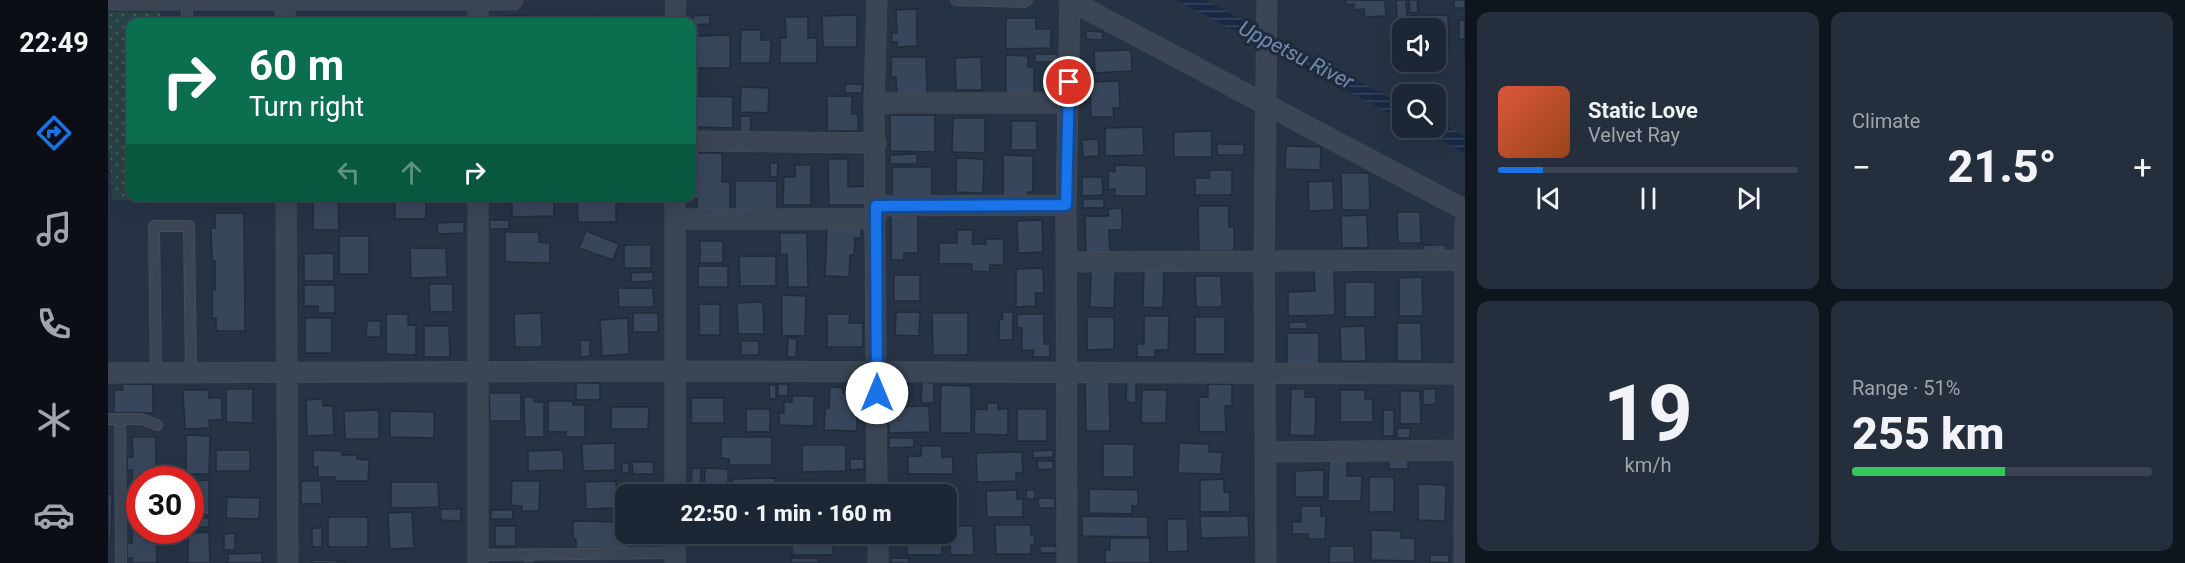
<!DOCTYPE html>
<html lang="en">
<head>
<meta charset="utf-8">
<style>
	body { margin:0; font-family:Roboto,sans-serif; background:#252e3c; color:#f1f3f6; height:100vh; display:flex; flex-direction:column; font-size:22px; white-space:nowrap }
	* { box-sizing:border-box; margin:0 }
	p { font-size:20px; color:#a0a5ac }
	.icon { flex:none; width:33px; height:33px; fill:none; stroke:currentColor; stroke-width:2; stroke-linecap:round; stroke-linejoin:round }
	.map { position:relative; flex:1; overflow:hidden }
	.panel { display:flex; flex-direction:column; gap:12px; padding:12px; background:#0f151d; width:720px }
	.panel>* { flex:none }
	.guide { position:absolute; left:18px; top:18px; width:570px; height:183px; border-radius:12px; box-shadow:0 6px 24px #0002,0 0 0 2px #3a434f; background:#0b6e4f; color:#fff; overflow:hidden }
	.fabs { position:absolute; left:1284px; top:18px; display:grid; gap:12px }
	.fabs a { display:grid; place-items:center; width:54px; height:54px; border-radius:12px; background:#1c2634; box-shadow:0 6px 24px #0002,0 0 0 2px #3a434f; font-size:30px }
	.speed { position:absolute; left:18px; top:466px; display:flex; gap:12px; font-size:30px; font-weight:700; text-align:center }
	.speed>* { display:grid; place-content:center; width:78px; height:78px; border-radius:50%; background:#1c2634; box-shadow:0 6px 24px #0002,0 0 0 2px #3a434f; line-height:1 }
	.speed .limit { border:9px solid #d22; background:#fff; color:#111 }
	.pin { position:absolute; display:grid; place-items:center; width:51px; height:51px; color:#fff; margin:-26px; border:3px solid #fff; border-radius:50%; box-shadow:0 2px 6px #0007 }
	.me { position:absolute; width:66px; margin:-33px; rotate:0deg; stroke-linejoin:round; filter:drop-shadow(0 0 4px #0008) }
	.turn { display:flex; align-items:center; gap:21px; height:126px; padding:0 24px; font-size:27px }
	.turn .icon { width:78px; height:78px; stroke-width:2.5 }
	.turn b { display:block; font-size:42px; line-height:51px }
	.lanes { display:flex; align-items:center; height:57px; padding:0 24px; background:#0003; justify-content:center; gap:30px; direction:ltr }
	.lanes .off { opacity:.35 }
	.big { font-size:45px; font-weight:800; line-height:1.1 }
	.panel .widget { flex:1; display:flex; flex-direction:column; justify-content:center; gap:9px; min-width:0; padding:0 21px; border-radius:12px; background:#252e3c }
	.panel .dial { align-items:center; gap:0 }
	.dial b { font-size:78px; line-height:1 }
	.song { display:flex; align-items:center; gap:18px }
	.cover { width:72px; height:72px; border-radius:9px; background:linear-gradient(135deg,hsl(10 70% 55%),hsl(20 70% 35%)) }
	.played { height:6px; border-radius:3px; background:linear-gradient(90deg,#1a73e8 15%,#3a434f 15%) }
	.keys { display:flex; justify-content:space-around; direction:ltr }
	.heat { display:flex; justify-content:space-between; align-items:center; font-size:33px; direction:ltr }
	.charge { height:9px; border-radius:4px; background:linear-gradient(90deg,#34c759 51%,#3a434f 0) }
	.panel .tiles { flex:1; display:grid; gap:12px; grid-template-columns:repeat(2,1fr) }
	.trip { position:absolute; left:507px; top:484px; width:342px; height:60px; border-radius:12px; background:#1c2634; box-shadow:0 6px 24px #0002,0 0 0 2px #3a434f; font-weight:800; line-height:60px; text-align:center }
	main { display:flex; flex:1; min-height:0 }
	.menu { display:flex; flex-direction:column; width:108px; justify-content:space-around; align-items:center; background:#0b0f15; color:#a0a5ac }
	.menu .icon { width:42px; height:42px }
	.menu .on { color:#1a73e8 }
	.menu b { font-size:27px; color:#f1f3f6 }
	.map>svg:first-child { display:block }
	.park { fill:url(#park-dots) }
	.water { fill:url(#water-rules) }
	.building { fill:#38465b; stroke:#212c3b; stroke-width:1.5 }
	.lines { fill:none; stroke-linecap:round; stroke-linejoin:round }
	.lane-casing { stroke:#444e5d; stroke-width:12 }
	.street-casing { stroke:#444e5d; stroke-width:21 }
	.lane { stroke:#3b4554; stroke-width:10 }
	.street { stroke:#3b4554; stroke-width:20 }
	.route-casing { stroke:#114b97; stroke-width:15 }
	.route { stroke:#1a73e8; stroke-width:10 }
	.labels { text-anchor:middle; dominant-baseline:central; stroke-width:6; stroke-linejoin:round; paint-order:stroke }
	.water-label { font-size:21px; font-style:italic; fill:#7089ae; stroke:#1f2a3a }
</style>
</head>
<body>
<main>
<nav class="menu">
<b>22:49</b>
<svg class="icon on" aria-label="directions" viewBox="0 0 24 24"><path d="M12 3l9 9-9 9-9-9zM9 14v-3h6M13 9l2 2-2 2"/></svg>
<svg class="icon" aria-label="music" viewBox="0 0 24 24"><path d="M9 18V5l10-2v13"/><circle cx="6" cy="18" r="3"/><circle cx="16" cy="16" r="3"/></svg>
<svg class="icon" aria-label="phone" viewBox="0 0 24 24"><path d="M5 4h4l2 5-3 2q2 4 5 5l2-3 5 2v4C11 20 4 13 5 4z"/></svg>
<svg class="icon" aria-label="climate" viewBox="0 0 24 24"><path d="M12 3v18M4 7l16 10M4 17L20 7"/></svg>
<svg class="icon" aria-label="car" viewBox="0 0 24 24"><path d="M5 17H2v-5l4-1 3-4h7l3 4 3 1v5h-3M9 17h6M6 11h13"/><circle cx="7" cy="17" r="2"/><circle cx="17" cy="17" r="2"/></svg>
</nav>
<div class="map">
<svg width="1357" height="563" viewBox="0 0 1357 563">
	<defs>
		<pattern id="park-dots" width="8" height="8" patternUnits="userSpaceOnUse" patternTransform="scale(1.5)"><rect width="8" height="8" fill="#284246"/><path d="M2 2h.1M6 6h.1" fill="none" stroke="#455c60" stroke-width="1.8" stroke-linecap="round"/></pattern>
		<pattern id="water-rules" width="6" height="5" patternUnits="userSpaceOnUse" patternTransform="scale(1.5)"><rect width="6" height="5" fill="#182944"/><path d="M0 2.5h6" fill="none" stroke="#38465e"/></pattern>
	</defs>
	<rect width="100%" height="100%" fill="#263345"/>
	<path class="park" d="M0 12H52V22H22V196L54 197V200H4L2 151H0Z"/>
	<path class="water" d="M1068 0H1097L1294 104V120Z
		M1328 121 1357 136V153L1309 128H1328Z"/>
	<path class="building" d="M1238 0H1277L1278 16 1257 17 1256 9 1246 10V4L1238 5Z
		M1288 0H1298L1299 17 1289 18Z
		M1301 0H1309L1310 12 1302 13Z
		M1346 0H1357V8H1346Z
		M809 9V46L789 47V42H784V33H789L788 10Z
		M417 15V22H395V16Z
		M602 15V24L585 25V16Z
		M749 15V47H715L714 16Z
		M1340 15 1341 49H1328V28H1303V16Z
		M495 16V22H471L470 17Z
		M677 17H700V38H709V63H672V38H678Z
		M898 18H928V29H943V48L898 49Z
		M1351 20H1357V57L1356 39H1351Z
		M633 30H653V40H663L662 63H632Z
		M978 31 995 32 994 40 978 39Z
		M622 35V68H588V36Z
		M1023 50 1024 71 987 73 986 51Z
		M927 54H950V62H927Z
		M898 55 920 56V67H926V95L898 94Z
		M783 57H818L819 95H789L788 77H783Z
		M873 57 874 90H848L847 58Z
		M1011 81 1012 108H1005L1006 117H983L982 82Z
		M737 84H754V93H737Z
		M633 87 661 88 660 113 632 112Z
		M585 96 625 97V128L585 127Z
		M719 96H744V114H750V131H719Z
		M782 115H827V152L782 151Z
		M632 116H643L642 135 632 134Z
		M845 118H877V153L844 152Z
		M903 121H929V150H903Z
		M1035 127 1036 155 997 156V128Z
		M1104 131V157H1066V132Z
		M990 139 991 156 975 157 974 140Z
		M1109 144H1136V155H1109Z
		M1178 146 1213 147 1212 170 1177 169Z
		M584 153H614V182H622V211H589V199H585Z
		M809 154V164H782V155Z
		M895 155 925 156V192H920V196H895Z
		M848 158 876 159 875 193 848 192Z
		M720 159H740V187L757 186 758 205H721Z
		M662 163H670L669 177H662Z
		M687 165H703V205H675L676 177H687Z
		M1007 165 1038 166V196H1006L1007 189 1000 190V171L1007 172Z
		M784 167H824V196H784Z
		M1102 170H1124V195H1087V178H1101Z
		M1233 173H1261L1262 210H1234Z
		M974 177H994L995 195 974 196Z
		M627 181H669V209L627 210Z
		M1225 181 1226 210 1201 211 1200 182Z
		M58 196H77V201L58 202Z
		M107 196H134V202H107Z
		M287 196H318V219H287Z
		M339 196H356V202H339Z
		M410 196H446V216L404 217V199H410Z
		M469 196H508V222H470Z
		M205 197H230L231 230H205Z
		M975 199H996V208H975Z
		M1090 206H1121V227H1126V251H1091Z
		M1014 208V230H1001L1002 253 978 254 977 216H1001L1000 209Z
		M1289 212H1312L1313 243H1290Z
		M107 213H136L137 331H108V318H104V290H107V261H104L103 228H107Z
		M783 214H810V253H796V260H783Z
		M1259 215 1260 248H1234L1233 216Z
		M381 220H401V229H382Z
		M934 220 935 252 910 253 909 221Z
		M356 222V233L330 234 329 223Z
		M719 227 753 228V238H747L746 255H742L741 277 717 276Z
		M849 230H865L864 244H878V239H896V265H882V272L864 271V264H831V243H849Z
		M478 231 511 244 505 260 471 248Z
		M397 232H431V242L442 243V263L397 262Z
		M672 233H699L700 287H680L679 254 672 255Z
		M231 236H261V274H231Z
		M592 241H615V263H592Z
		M516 245H543V268H516Z
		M1316 245H1338L1337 253H1315Z
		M302 248H338L339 277 303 278Z
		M226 253V281H196V254Z
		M631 256H668V286H632Z
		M590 266H620V287H590Z
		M935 268 936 293H927L928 306 908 307V269Z
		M1036 269 1056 270 1055 308 1035 307Z
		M1206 269H1226L1227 315 1180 316V292L1207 291Z
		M983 271H1007L1006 308 982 307Z
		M545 272V281L523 282V273Z
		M786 275H812V301H786Z
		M1087 276H1113L1114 307H1088Z
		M1314 277 1315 316H1291V278Z
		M1237 282H1267V317H1237Z
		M321 284H345V312H322Z
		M196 285H227V313H210V306H196Z
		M510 288H545L546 307H511Z
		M674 295 698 296 697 336H674Z
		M655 302 656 334H630L629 303Z
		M591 304H612V335H591Z
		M788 312H812L811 336 787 335Z
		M894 312H905V340H891V320L895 319Z
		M433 313 434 347H407L406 314Z
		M525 313H550V332H525Z
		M824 313H860V355H825Z
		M278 314H300V325H308V355L278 354Z
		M719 314H742L741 323H755V347H719Z
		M909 314H936V344H942V357H925V350L914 351V328H909Z
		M1036 316H1061L1060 350H1047V357H1029V344H1036Z
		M979 317H1006V349L979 350Z
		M1087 317H1117V354H1087Z
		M197 318H224V353H197Z
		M520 318 521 354 494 356 492 320Z
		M259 321H273V337H258Z
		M1181 322H1199V329H1181Z
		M1289 323H1313L1314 361H1289Z
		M316 326H341L342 357H316Z
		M1257 326 1258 361H1233L1232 327Z
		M1179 333H1211V366H1179Z
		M680 338 689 339 688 357H679Z
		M472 340H482V356L472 357Z
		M633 341H651V355H633Z
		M977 381H1001L1002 431H978Z
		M1019 381H1028V403L1018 402Z
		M814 382 826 383V403H813Z
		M468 383H492V400H468Z
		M14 384H45V413H6V390H15Z
		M670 384H680V396H670Z
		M1100 384H1124V406H1117L1118 432H1091V397H1100Z
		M661 385H668V399H662Z
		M833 385 863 386V433H832Z
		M722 387 735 388V393L745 402V410H749V431L716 430 717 408H721Z
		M118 389H145V423L118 422Z
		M1183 389H1197V397H1208L1207 436 1182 435Z
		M1315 389H1328V404L1315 405Z
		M75 390H100L101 398H114V420H101L102 428 77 429Z
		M1034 390H1059L1058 423H1033Z
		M1232 390H1257V399H1265V422H1232Z
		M1292 391H1312L1313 424H1292Z
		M381 393H413V421H382Z
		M684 396H706V426L671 425V413H676V402H684Z
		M416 397H426V402H436V437H417Z
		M583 398H616V423H583Z
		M215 399V406H225L226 435 199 436 198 400Z
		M440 401H464L465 405H477V437H458V432H440Z
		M879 403H890V409H900V435L866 434 867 409 879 410Z
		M821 406 822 432 781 433 780 407Z
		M503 407H541L540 429H503Z
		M638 409H662V432H638Z
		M909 409H939V441H909Z
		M271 410V439H237L236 411Z
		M1275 410H1286V436H1275Z
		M282 411 326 412V438L282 437Z
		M1289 428H1302V438H1289Z
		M78 435 102 436 101 474H78Z
		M24 437H48V480H32V531H48L49 563H24V558H19V543H24V514L19 513V499H25L24 470H19V457H25Z
		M613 437H664V465H621V459L613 458Z
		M781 438H806V447L781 448Z
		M507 443V470L475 471 474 444Z
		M1071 443 1101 444V452H1114L1113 474 1070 473Z
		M995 444H1026V477H995Z
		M694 445H738V471L694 472Z
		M813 446H834V457H845V474H800V456H813Z
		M108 450H142V471H108Z
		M205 450 234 451V455H249V459L261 460 260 481H227V477H210V467H205Z
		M455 450 456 470 420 471V451Z
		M945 450V457L925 458V451Z
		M914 452 915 473H908V481L869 482 868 453Z
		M742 459H756V469L742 470Z
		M1281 459H1300V469H1281Z
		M1221 460H1239V476H1254L1253 501H1220Z
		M929 461H945V469L930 470Z
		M524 462H545L546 474H525Z
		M514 463H521V473H514Z
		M584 468H593L592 487H583Z
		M597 468 620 469V487H596Z
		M1216 470V497H1187V471Z
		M1261 477H1286V512H1261Z
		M667 478 668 495H619V492H625L624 479Z
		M1116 479V492H1122V512H1092V480Z
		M101 480V515H82V481Z
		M193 481H213L214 504H193Z
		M404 481H432L431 511H414V506L403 505Z
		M508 481 509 508 478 509 477 482Z
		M283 482H330L331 507 283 508Z
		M796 483H820V495H796Z
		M725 484V494L734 493V495H697V485Z
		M1310 484 1338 485 1337 521 1310 520Z
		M981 489 1030 490V506H1024V514L981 513Z
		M909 490V499H915V517H879L878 491Z
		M918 490H927V499H918Z
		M0 494H4L3 539H0Z
		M119 497 152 498 151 519 118 518Z
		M930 498H947V508H931Z
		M1193 506H1213V516H1218L1217 539H1200V534H1184V522H1193Z
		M332 509H353V521L333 520Z
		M383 510H405V519H383Z
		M304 512 306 548 282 549 280 513Z
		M974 516 1040 517V537L974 536Z
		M1092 516H1140L1141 537 1093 538Z
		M220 517H260V547H220Z
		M82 518H101V527H82Z
		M1059 519H1079L1080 551 1059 552Z
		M465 521 518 522V534H522V549L468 548V539L465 538Z
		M887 525H923V535H926L927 545H923V554H888Z
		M387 526H408V546H387Z
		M842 526H865L866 555H842Z
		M204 528H214V547H204Z
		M1263 530 1293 531V538H1307V561L1263 560Z
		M101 532 102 563H80V533Z
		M127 533V550H116V534Z
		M684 534H725V555H684Z
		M799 534H834V555H799Z
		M1002 538H1042V563H997V550H1002Z
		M932 546H948L949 553H932Z
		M1222 546H1246V563H1221Z
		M154 553V563H120V554Z
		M1322 555H1341V563L1322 562Z
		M416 558H426L427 562 447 563H394V561H415Z
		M683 558H710V563H683Z
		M783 558H801V563H783Z
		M204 560 238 561 237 563H204Z"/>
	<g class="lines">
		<g class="lane-casing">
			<path id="lane" d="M79 0V22
				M848 0 916 2 919 0
				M48 373 46 226H81L83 373
				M0 419H33L49 425
				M12 420 13 563
				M370 555 567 553"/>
		</g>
		<g class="street-casing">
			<path id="street" d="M0 0H405
				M177 0V22
				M769 0 766 103 769 495
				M961 0 1357 210
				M370 22V0
				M567 22 568 0
				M766 103H961
				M584 141 768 143
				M178 196 180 563
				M370 196V563
				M567 196V495
				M768 206 958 205
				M567 219H768
				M958 262 1357 260
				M0 373 568 371 1356 374
				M1159 452 1357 450
				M770 534V563
				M567 563V534
				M959 563 958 205 962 0
				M1158 563 1156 261 1159 0
				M1356 563 1357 224"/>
		</g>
		<use href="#lane" class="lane"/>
		<use href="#street" class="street"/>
	</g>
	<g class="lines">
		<g class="route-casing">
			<path id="route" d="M769 393 768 206 958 205 961 82"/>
		</g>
		<use href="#route" class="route"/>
	</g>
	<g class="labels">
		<g class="water-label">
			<text transform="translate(1188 55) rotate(27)">Uppetsu River</text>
		</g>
	</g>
</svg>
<div class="fabs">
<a><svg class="icon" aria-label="sound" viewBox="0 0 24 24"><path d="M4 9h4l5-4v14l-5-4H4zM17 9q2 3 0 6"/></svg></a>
<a><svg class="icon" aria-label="search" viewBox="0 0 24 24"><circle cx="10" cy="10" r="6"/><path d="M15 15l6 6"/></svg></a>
</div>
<div class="speed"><div class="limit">30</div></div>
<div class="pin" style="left:961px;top:82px;background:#d93025"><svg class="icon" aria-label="arrive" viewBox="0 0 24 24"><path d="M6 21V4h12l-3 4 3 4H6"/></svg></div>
<svg class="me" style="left:769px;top:393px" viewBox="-20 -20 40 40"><circle r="19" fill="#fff"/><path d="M0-13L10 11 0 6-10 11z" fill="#1a73e8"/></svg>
<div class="trip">22:50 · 1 min · 160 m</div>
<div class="guide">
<div class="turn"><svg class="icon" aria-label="right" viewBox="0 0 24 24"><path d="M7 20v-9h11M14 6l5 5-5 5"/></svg><div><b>60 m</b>Turn right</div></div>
<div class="lanes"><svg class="icon off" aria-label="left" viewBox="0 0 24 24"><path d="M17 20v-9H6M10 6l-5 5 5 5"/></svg><svg class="icon off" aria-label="ahead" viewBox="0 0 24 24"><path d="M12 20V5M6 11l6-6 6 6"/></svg><svg class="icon" aria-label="right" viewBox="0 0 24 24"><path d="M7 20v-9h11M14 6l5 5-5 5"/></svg></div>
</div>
</div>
<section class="panel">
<div class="tiles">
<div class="widget">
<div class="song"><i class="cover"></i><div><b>Static Love</b><p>Velvet Ray</p></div></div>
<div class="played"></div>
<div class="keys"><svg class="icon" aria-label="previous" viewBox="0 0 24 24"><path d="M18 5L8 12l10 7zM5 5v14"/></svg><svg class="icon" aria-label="pause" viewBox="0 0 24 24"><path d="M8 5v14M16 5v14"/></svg><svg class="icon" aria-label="next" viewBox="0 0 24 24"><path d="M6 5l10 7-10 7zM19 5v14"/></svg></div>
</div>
<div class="widget"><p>Climate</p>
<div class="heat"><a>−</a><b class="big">21.5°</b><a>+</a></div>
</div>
<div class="widget dial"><b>19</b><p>km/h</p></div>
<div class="widget"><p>Range · 51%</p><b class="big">255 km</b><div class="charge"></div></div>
</div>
</section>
</main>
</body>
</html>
